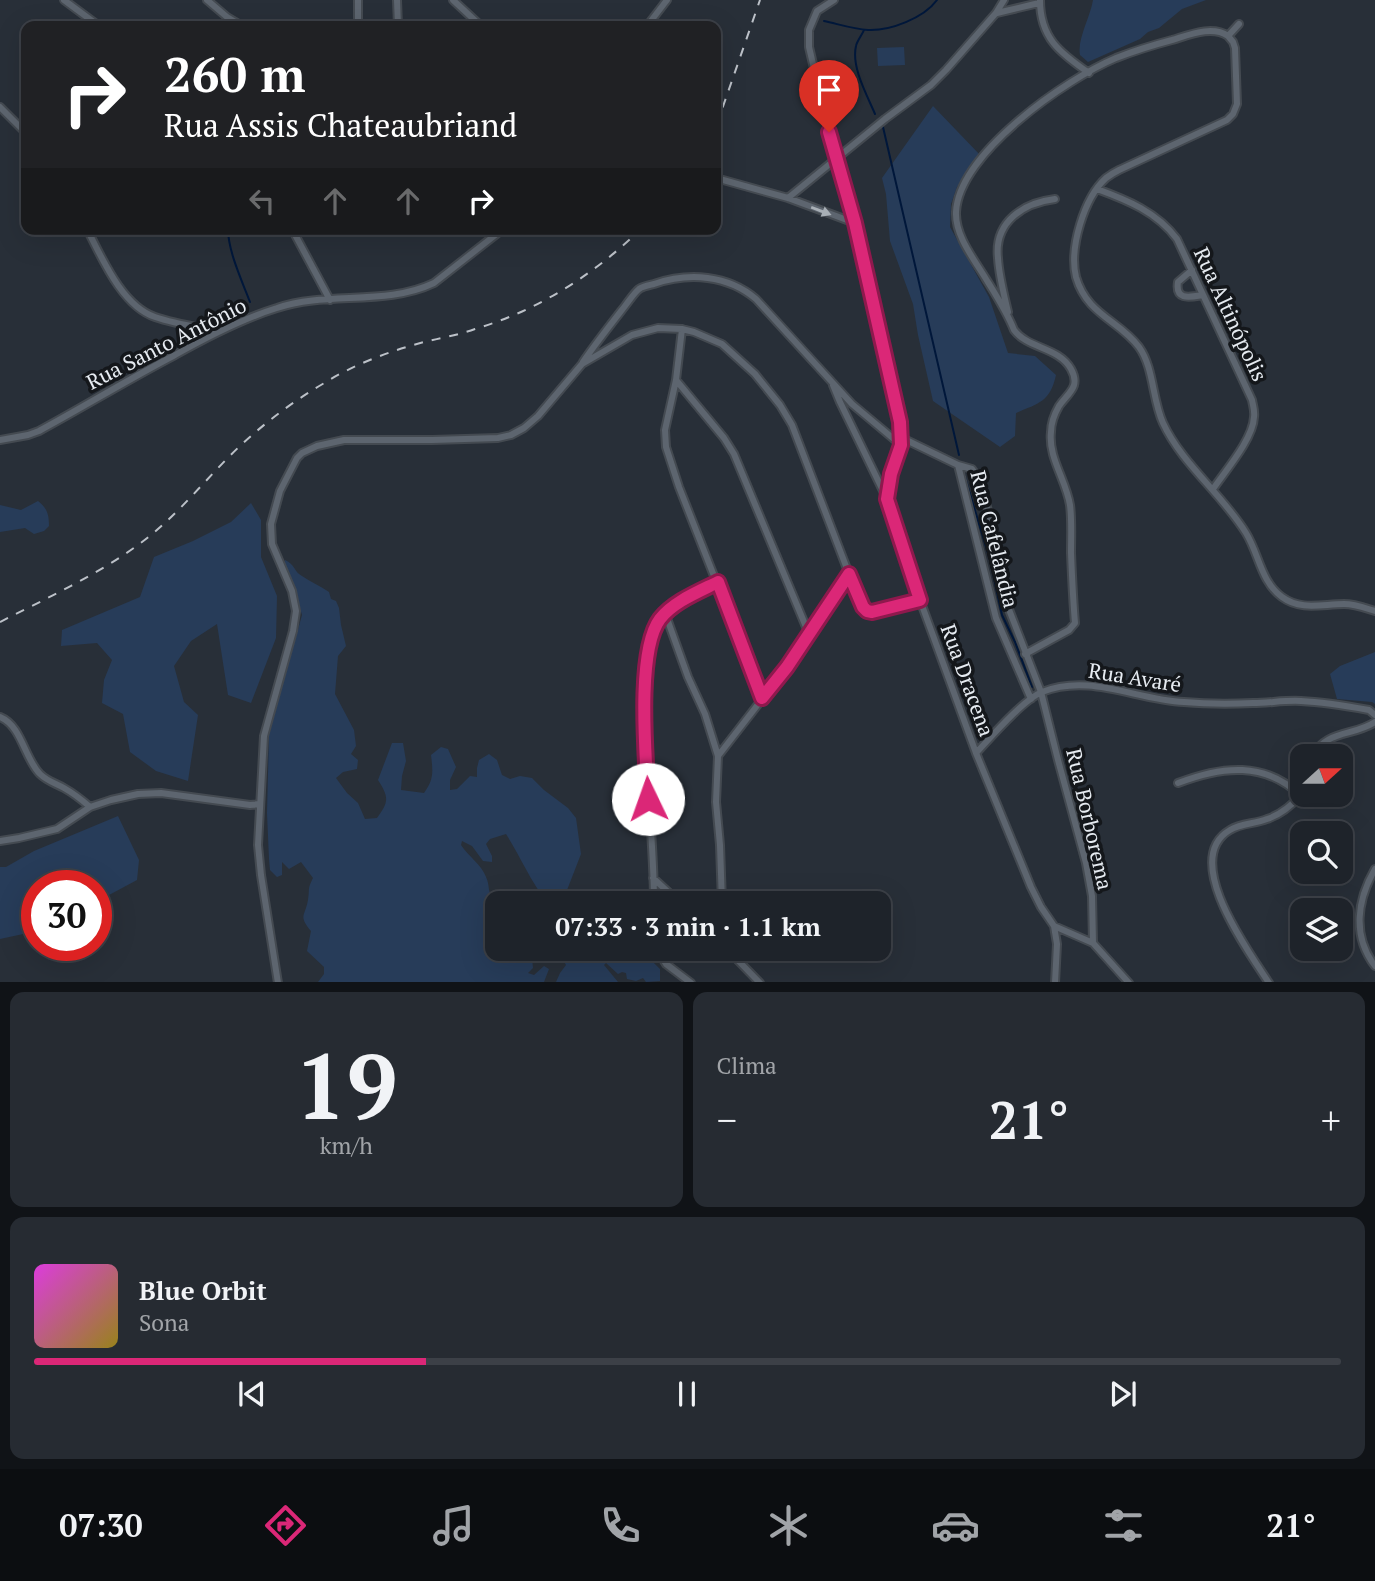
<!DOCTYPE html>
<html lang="pt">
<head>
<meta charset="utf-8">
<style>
	body { margin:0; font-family:"PT Serif",serif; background:#262b32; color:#f1f3f6; height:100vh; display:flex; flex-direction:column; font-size:26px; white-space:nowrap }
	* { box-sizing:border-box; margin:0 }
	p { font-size:23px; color:#a1a4a8 }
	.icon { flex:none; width:38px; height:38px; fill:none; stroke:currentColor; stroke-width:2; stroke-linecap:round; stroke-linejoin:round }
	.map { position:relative; height:982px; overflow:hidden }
	.side { display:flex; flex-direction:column; gap:10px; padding:10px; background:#101317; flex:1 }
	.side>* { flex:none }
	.top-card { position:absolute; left:21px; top:21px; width:700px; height:214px; border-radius:14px; box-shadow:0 7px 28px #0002,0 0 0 2px #3c4047; background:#202124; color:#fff; overflow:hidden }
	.needle { width:46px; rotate:69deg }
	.tools { position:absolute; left:1290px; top:744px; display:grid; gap:14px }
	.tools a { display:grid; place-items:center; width:63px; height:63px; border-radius:14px; background:#1e232a; box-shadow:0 7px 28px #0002,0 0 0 2px #3c4047; font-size:35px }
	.speed { position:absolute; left:21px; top:870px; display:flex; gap:14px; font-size:35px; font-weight:700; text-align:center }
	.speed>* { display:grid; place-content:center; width:91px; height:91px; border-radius:50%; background:#1e232a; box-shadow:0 7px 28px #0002,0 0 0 2px #3c4047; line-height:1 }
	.speed .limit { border:10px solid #d22; background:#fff; color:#111 }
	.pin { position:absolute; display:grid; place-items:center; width:60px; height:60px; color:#fff; margin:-72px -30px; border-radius:50% 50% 50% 0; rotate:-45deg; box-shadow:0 0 7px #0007 }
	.pin .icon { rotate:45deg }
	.me { position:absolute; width:77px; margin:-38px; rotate:357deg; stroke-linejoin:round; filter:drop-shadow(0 0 5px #0008) }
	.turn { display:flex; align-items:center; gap:24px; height:147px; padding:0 28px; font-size:32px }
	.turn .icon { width:91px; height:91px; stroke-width:2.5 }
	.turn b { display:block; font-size:49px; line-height:60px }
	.lanes { display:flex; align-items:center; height:66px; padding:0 28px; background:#0003; justify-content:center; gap:35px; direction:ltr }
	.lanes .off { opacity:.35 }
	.big { font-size:52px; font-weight:800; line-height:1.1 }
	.side .widget { flex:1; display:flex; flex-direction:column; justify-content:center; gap:10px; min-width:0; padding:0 24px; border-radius:14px; background:#262b32 }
	.side .dial { align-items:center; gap:0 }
	.dial b { font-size:91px; line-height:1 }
	.song { display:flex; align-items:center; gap:21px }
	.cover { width:84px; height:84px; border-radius:10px; background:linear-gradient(135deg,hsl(300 70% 55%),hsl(50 70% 35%)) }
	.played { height:7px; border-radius:4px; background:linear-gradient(90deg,#db2777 30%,#3c4047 30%) }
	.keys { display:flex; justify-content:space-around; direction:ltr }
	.heat { display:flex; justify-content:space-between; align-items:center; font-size:38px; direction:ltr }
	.side .tiles { flex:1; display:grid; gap:10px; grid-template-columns:1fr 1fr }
	.widget:last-child { grid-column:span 2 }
	.trip { position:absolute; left:485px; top:891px; width:406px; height:70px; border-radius:14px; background:#1e232a; box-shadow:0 7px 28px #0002,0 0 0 2px #3c4047; font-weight:800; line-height:70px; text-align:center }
	.menu { display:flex; height:112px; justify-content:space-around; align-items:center; background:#0c0e11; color:#a1a4a8 }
	.menu .icon { width:49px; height:49px }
	.menu .current { color:#db2777 }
	.menu b { font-size:32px; color:#f1f3f6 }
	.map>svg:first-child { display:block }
	.green { fill:#273c59 }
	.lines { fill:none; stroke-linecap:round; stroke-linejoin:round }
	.stream { stroke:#00173a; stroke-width:2 }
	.minor-casing { stroke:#444a51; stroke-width:10 }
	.minor { stroke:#5d656f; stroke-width:6 }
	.rail { stroke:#bcc1c8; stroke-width:2; stroke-dasharray:9 9; stroke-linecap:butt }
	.oneway { fill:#a8afb6 }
	.route-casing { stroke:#8e194d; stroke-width:18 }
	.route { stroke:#db2777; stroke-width:12 }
	.labels { text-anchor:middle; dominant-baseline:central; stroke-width:7; stroke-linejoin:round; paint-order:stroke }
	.street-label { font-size:21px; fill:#e6ebf1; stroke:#14171b }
</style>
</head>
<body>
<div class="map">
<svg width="1375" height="983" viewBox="0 0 1375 983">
	<rect width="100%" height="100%" fill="#282f38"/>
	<path class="green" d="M1093 0H1206L1182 9 1159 28 1148 32 1140 39 1088 62 1080 55C1077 39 1090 18 1093 0Z
		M904 47 905 65 878 66 877 48Z
		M933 106 981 156 957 187 951 204 950 227 989 297 1008 353 1035 356 1056 375C1050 402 1039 403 1016 413L1015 436 1000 447 933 401 918 335 913 304 890 241 886 194 882 178Z
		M38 501C47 508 49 514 49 526L44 531 34 534 25 528 0 532V505L21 510Z
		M251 503 261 520V557L277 596 276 638 251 703 228 695 217 624 191 641 174 666 184 702 198 715 188 781 156 771 130 752 123 714 102 703 104 680 112 660 97 643 61 646 62 630 140 597 154 557 193 541 231 522Z
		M285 560C295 564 294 572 302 576 311 582 320 586 329 592L331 599 336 601 339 608 341 625 346 646 338 656 335 694 354 730 356 746 351 754 358 760 357 769 343 772 336 778 347 793 358 803 365 819 377 818C389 802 389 797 378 780L392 743H403L406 761 402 776 401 790 424 793C434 779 433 772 431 755L441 747 448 749 456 767 450 780V790L457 789 470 776 477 777V768L479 760 489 754 497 760 502 775 510 779 520 776 532 778 544 790 568 808 576 818 581 854 562 903 546 901C530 880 520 856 506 834L490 839 486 844 492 856V862L483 861 472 846 462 841 461 845C468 856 482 865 486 877 490 885 487 891 493 898L500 897 503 903H497V948L528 949 527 952 532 958 533 968 528 973 534 975 544 966 549 969 544 982H318L324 974V967L307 951 311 931C298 915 305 917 308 900 310 888 307 890 313 878L301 862 289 869 282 862V875L277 877 270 870 269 859 267 813 269 735 302 615 294 587 285 568Z
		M1375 652V704L1372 702 1337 699 1330 674 1340 666Z
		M118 816 139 860 137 880 96 902V886H37V931L0 939V867H6L34 851Z
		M562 949H569L574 953H579V949H614L639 957 650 959 660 969V981L646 982 643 978 636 981 627 979 626 973 622 972 618 974 606 963 604 965 618 982H556L560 973 566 965 561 956Z"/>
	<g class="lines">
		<path class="stream" d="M824 21C838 24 853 29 868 30 890 31 924 18 937 0
			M864 30C862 35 857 41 856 46 851 67 867 95 875 114
			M883 127 959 455
			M228 229C228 251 242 281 250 302
			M371 229 383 231 402 229
			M964 474 990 560 1002 615 1015 642 1032 687"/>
		<g class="minor-casing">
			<path id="minor" d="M64 0 99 26
				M207 0 227 17 242 26
				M397 0 398 26
				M453 0 481 26
				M834 0 817 11 809 30V47L829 132 855 223 900 422 901 445 891 474 887 497
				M1040 0C1040 38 1060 53 1089 73
				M997 13 1039 3
				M354 26 358 23V0
				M647 26 667 0
				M1228 36 1233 42 1235 48 1237 104 1233 114 1227 120 1119 170C1115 172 1110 175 1106 178 1084 198 1069 248 1076 277 1087 315 1119 320 1139 347 1154 368 1152 399 1163 423 1182 464 1222 494 1246 533 1259 554 1261 582 1282 597 1301 611 1322 604 1344 604 1355 604 1365 608 1375 611
				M1228 36 1239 24
				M0 107 26 133
				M716 178 788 198 855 223
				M1097 189C1127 200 1157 212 1177 239L1252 400C1253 406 1255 411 1254 417 1253 439 1226 470 1213 489
				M788 198 885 119 931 85 946 70 996 13 1004 0
				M87 229C102 258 122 306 155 317 175 324 198 327 218 331
				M292 229 330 300
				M1192 270 1178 282C1175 301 1190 297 1203 295
				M1008 312C1004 295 999 276 998 258 994 222 1023 203 1055 199
				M682 329 676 380 665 430 666 447 679 487 762 698
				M583 362C596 343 611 324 625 306 629 301 634 293 639 289 643 286 650 285 654 284 689 272 728 275 756 299L852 404 901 445
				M676 380 724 438 734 454 809 634
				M833 385 840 402 887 499 920 600 976 753 1031 887 1041 907 1054 926 1093 943
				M902 438 958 465 972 469 979 479 994 532 1003 594 1041 692 1058 760 1086 863 1092 896 1093 943 1129 983
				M0 440 28 435 39 431C85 406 129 379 175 355 207 337 241 319 277 308 327 291 386 306 434 283L503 229
				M958 465 996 618 1031 699
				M665 613 688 677 705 714 718 756 716 802 720 845 722 903
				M1025 654 1069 630 1075 623C1073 600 1072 577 1071 553 1071 537 1072 520 1070 505 1066 480 1048 457 1051 432 1051 423 1055 413 1059 406 1068 393 1081 387 1071 369 1059 347 1028 349 1014 330 1007 312 996 295 986 279 974 259 955 236 956 212 959 153 1066 79 1116 58 1134 51 1153 45 1172 40 1189 35 1212 25 1228 36
				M0 717C22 726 24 758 40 774 47 781 55 783 64 788 73 793 82 800 90 807
				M976 753C991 737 1023 700 1042 692 1090 673 1136 700 1184 702 1207 704 1230 704 1253 703 1269 703 1285 700 1301 701 1323 702 1347 706 1369 710L1375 715
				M718 756 787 667 849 574
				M1313 756C1325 730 1355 736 1375 722
				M1178 783C1222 766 1265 761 1301 796
				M0 841 19 838 57 829 90 807 111 800 138 794 161 793 250 805 260 804
				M1375 869C1357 900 1352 936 1375 966
				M653 878 680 903
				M654 903C654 829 642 756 645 682 646 663 646 641 656 624 670 603 697 593 718 581
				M1054 926 1057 944 1055 983
				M656 948 666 964 691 983
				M726 948 760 983
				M278 983 261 875 258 845 264 736 293 631 296 611 292 591 272 544 271 524 280 491 297 458 302 453 317 446 344 440H432L498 438 511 435 524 428 538 416 582 364 632 335 658 328 682 329 694 332 722 344 755 374 780 405 792 425 849 574 866 610 872 612 920 600
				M1269 983C1249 952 1180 859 1230 830 1241 823 1255 824 1267 819 1280 815 1293 804 1302 794"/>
		</g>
		<use href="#minor" class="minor"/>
		<path class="rail" d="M716 124 720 115 760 0
			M0 622C51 596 106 571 151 535 184 508 210 474 241 445 267 421 295 400 326 382 355 364 390 351 424 342 441 338 458 335 475 329 539 310 593 275 641 229"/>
	</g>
	<defs><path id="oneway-solid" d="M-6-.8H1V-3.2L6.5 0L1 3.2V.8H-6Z" transform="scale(1.75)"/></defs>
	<use class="oneway" href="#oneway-solid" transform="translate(821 211) rotate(21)"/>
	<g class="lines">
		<g class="route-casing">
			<path id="route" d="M648 799C646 758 636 651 660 619 673 602 698 592 718 582L762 698 787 667 849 574 863 607 867 611 872 612 920 600 887 499 891 474 901 445 900 422 855 223 829 132"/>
		</g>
		<use href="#route" class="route"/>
	</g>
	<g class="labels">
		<g class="street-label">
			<text transform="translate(1231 314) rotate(65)">Rua Altinópolis</text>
			<text transform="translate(166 343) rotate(-27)">Rua Santo Antônio</text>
			<text transform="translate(995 539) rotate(76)">Rua Cafelândia</text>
			<text transform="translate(1135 677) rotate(9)">Rua Avaré</text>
			<text transform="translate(968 680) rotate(70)">Rua Dracena</text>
			<text transform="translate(1090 819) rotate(77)">Rua Borborema</text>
		</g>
	</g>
</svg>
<div class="tools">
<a><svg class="needle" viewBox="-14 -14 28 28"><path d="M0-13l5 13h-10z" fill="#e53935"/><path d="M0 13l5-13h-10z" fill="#a1a4a8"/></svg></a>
<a><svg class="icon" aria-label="search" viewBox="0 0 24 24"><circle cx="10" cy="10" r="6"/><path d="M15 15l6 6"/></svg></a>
<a><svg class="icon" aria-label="layers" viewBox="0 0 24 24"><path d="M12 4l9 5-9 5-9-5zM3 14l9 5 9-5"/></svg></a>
</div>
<div class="speed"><div class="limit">30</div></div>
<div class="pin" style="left:829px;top:132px;background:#d93025"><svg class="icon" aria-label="arrive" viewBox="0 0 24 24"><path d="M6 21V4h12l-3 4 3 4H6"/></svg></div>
<svg class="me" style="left:648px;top:799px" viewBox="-20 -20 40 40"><circle r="19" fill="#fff"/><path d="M0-13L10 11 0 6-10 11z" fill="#db2777"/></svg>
<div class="trip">07:33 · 3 min · 1.1 km</div>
<div class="top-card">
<div class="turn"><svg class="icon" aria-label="right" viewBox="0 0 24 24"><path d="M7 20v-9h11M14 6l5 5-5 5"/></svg><div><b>260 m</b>Rua Assis Chateaubriand</div></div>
<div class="lanes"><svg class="icon off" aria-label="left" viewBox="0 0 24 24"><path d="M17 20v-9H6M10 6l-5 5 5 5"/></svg><svg class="icon off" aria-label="ahead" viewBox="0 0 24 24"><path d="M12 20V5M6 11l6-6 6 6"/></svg><svg class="icon off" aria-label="ahead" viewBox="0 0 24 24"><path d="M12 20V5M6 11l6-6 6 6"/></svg><svg class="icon" aria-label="right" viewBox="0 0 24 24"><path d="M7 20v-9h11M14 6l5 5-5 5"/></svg></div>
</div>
</div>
<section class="side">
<div class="tiles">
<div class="widget dial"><b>19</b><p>km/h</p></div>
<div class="widget"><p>Clima</p>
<div class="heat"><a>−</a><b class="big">21°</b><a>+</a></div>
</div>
<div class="widget">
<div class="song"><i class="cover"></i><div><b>Blue Orbit</b><p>Sona</p></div></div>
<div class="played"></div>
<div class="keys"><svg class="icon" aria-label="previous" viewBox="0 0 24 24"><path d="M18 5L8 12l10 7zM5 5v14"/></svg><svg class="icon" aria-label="pause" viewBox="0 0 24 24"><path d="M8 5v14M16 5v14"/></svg><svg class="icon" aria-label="next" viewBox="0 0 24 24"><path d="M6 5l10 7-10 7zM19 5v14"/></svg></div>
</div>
</div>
</section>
<nav class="menu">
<b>07:30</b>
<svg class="icon current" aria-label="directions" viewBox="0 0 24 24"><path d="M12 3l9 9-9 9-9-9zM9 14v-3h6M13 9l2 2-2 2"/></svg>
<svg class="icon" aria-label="music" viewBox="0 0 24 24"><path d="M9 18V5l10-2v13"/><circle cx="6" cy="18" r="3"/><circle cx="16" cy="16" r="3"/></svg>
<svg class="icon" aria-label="phone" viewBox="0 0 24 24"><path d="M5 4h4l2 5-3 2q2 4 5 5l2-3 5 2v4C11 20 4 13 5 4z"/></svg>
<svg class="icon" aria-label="climate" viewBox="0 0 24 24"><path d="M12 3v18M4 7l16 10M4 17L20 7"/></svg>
<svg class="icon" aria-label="car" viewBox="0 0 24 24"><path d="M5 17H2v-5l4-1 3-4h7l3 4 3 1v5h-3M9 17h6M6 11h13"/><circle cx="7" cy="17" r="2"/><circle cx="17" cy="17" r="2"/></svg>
<svg class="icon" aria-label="filters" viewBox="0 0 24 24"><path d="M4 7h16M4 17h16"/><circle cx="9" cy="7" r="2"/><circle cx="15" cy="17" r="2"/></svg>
<b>21°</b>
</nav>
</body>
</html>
